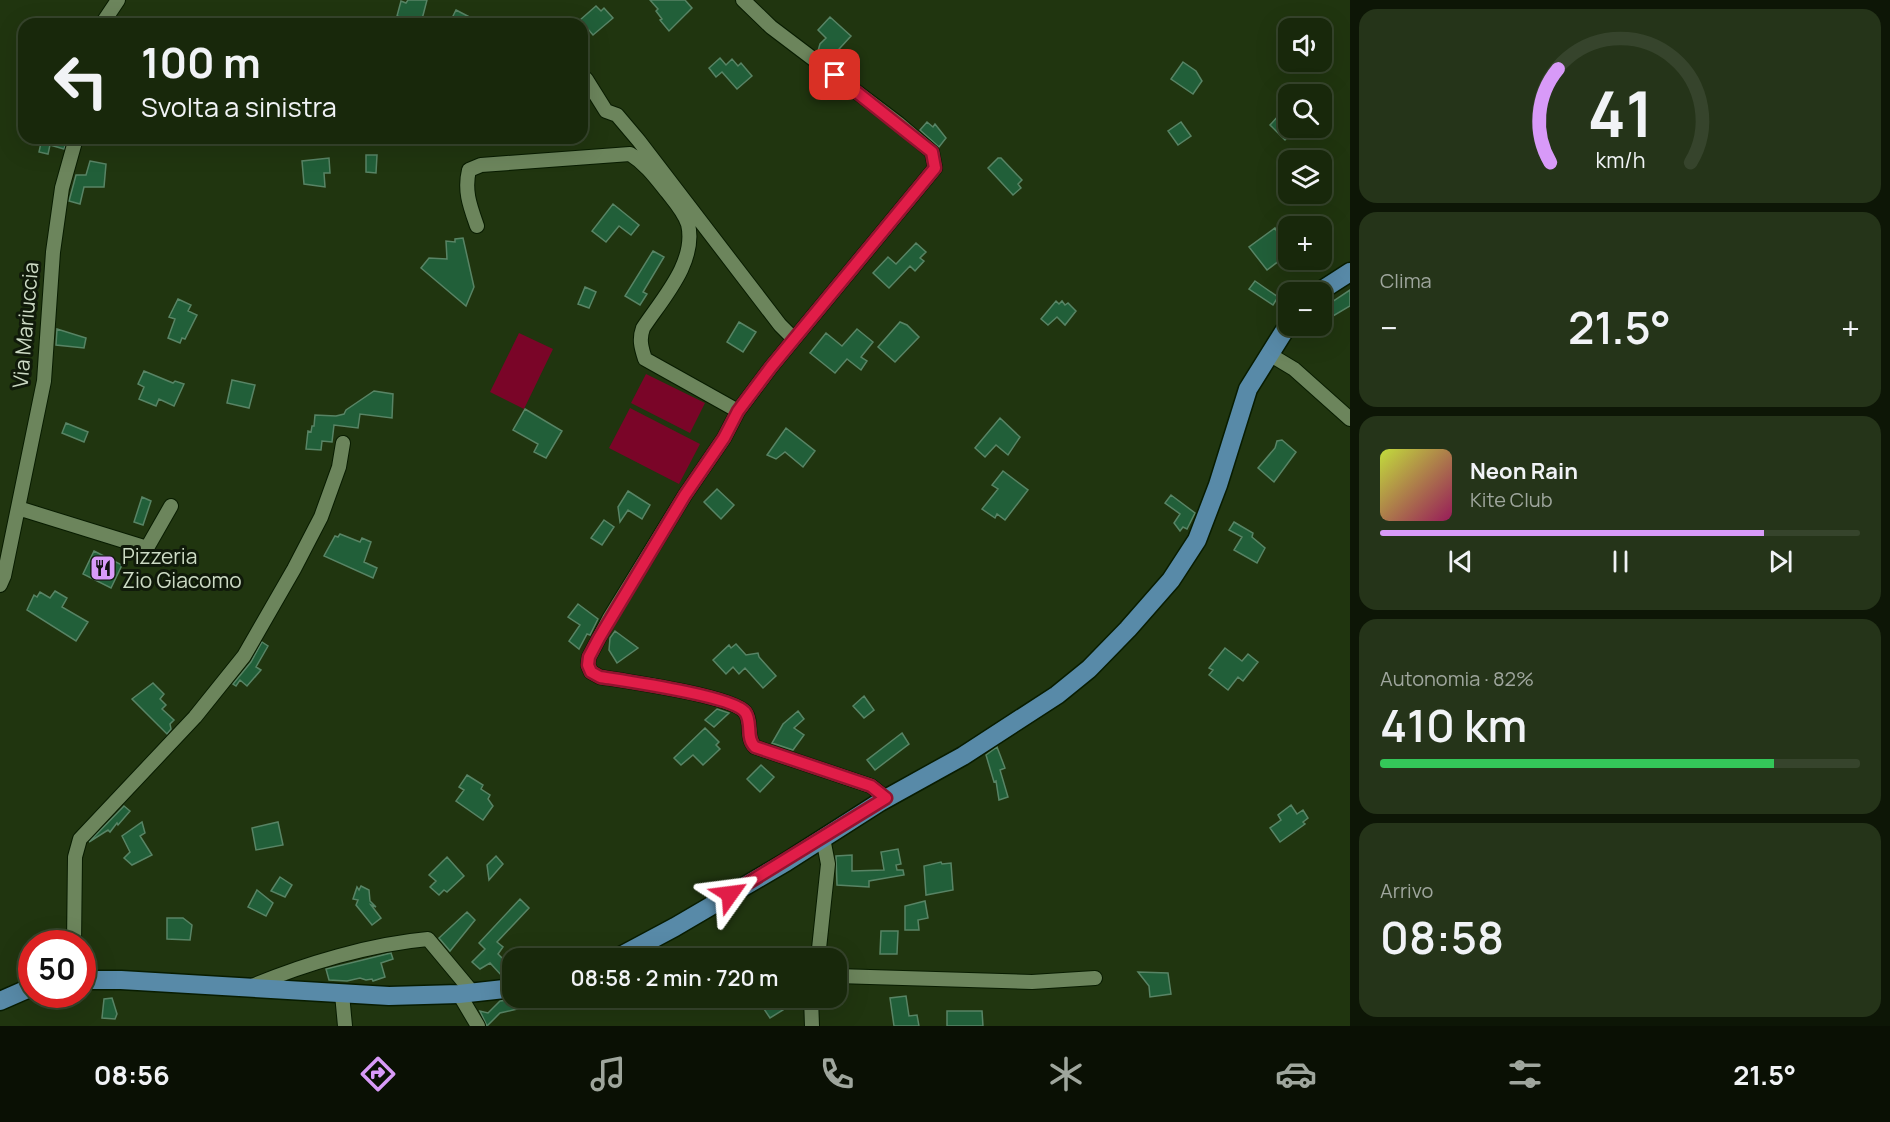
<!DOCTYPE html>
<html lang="it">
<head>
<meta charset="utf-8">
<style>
	body { margin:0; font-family:Manrope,sans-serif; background:#253419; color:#f1f3f6; height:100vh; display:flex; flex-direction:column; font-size:22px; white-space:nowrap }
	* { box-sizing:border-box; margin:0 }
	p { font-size:20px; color:#9fa69d }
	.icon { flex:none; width:33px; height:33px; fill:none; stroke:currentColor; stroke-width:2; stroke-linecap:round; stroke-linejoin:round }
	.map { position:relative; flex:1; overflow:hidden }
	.panel { display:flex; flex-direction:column; gap:9px; padding:9px; background:#0d1606; width:540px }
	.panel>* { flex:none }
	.guide { position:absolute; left:18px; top:18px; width:570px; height:126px; border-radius:18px; box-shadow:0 6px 24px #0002,0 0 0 2px #36442c; background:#18280b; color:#f1f3f6; overflow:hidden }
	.fabs { position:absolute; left:1278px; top:18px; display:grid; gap:12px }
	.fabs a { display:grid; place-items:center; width:54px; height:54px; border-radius:12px; background:#18280b; box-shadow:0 6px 24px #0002,0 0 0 2px #36442c; font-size:30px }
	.speed { position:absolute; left:18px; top:930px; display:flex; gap:12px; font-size:30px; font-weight:700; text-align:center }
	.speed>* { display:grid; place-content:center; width:78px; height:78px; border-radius:50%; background:#18280b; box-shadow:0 6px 24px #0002,0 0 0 2px #36442c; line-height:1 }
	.speed .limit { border:9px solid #d22; background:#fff; color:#111 }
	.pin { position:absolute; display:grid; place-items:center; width:51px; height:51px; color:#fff; margin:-26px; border-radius:12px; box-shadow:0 3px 9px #0006 }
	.me { position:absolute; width:66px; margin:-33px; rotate:59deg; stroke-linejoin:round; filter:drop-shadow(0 0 4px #0008) }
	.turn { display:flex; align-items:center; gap:21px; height:126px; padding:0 24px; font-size:27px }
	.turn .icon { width:78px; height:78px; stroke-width:2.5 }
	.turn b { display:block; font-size:42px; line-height:51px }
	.big { font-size:45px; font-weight:600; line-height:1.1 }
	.panel .widget { flex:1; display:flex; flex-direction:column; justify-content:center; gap:9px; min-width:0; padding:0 21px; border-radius:18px; background:#253419 }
	.panel .dial { align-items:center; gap:0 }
	.dial svg { height:156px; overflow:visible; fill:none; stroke:#36442c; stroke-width:7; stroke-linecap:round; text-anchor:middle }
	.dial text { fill:#f1f3f6; stroke:none }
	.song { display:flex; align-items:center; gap:18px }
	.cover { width:72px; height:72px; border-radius:9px; background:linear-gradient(135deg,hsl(70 70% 55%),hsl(330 70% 35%)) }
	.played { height:6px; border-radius:3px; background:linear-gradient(90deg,#d89af8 80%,#36442c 80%) }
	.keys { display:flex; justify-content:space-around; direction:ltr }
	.heat { display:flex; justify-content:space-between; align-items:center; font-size:33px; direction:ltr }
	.charge { height:9px; border-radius:4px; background:linear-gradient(90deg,#34c759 82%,#36442c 0) }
	.trip { position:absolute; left:502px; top:948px; width:345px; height:60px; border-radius:18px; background:#18280b; box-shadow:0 6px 24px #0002,0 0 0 2px #36442c; font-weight:600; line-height:60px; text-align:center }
	.menu { display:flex; height:96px; justify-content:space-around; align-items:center; background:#0a1004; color:#9fa69d }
	.menu .icon { width:42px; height:42px }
	.menu .active { color:#d89af8 }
	.menu b { font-size:27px; color:#f1f3f6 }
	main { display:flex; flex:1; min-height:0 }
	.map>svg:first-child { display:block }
	.green { fill:#7a0528 }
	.building { fill:#215f39; stroke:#588465; stroke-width:1.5 }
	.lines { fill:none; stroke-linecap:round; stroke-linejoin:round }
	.minor-casing { stroke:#081c00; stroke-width:16 }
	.major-casing { stroke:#081c00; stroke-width:21 }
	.minor { stroke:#6c855c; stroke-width:14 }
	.major { stroke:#588aa8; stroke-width:18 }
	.route-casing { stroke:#92132f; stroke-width:15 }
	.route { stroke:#e11d48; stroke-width:10 }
	.labels { text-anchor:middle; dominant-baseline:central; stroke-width:6; stroke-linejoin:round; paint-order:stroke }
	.street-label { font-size:21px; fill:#ccdac4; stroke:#101a0a }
	.poi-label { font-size:21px; fill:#ccdac4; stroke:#101a0a; text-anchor:start }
</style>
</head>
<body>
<main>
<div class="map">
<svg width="1350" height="1026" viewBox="0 0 1350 1026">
	<rect width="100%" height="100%" fill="#20350f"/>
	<path class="green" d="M519 333 553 349 524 409 490 392Z
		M646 374 705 403 690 433 631 403Z
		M630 408 700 444 679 484 609 448Z"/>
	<path class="building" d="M408 0H427L421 23 397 16 401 1 406 3Z
		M650 0H685L692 8 669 31 660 20 662 19 656 11 658 9Z
		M596 6 601 11 604 8 613 18 593 35 580 20Z
		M456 10 483 24H449Z
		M830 17 851 36 829 60 818 51 820 44 826 38 818 30Z
		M720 58 726 65 732 59 738 66 741 63 752 76 737 89 722 72 716 77 709 68Z
		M1183 62 1196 71 1202 81 1193 94 1171 79Z
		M1288 105V128H1296L1285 140 1270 125Z
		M927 122 933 127 935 124 946 138 939 147 920 130Z
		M1181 122 1191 136 1178 145 1168 131Z
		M35 138H67L64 149 50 145 48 154 39 152 41 143 34 142Z
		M366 155H377L376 173 366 172Z
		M329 158 330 173H324L325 187 304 184 302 161Z
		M998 158H1001L1022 180 1018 184 1021 188 1013 195 988 168Z
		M90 161 106 164 104 187H84L80 204 69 201 76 175H86Z
		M613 204 639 225 631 235 619 226 606 242 592 231Z
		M1275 228 1288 254 1267 270 1249 247Z
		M463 238 474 287 466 306 421 268 429 258 447 259 446 241 455 242V239Z
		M916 243 926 252 920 258 924 261 915 271 910 266 889 288 873 273 888 257 896 264Z
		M653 251 664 257 643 292 647 294 640 305 625 296Z
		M1255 281 1278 297 1273 305 1249 289Z
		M585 287 596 292 589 308 578 304Z
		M1350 290V306L1333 316 1326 306Z
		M178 299 191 305 188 311 197 315 185 339 182 338 180 343 168 338 175 319 169 317Z
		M1056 301 1059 304 1062 301 1065 305 1068 303 1076 311 1065 325 1057 317 1048 325 1041 319Z
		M739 322 756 332 743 352 727 342Z
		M900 322 907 325 919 337 895 362 878 347Z
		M57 329 86 338 84 348 56 345Z
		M857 329 873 342 861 357 867 361 861 370 847 359 835 373 810 353 826 333 842 346Z
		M144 371 173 383 175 381 184 384 174 406 159 399 156 406 139 399 144 387 138 384Z
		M232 380 255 385 249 408 227 403Z
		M374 391 393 394 392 418 360 414 358 428 334 425 332 442 322 441 321 450 306 449 308 431 311 432 312 426H314L315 415 336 416 344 414 346 410Z
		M525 409 562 431 546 458 534 452 538 444 513 430Z
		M1000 418 1020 437 1008 455 996 445 985 457 975 448Z
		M66 423 88 432 84 442 62 433Z
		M786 428 815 451 803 467 785 452 776 459 767 455Z
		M1282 440 1296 452 1274 482 1258 468 1275 448 1277 441Z
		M1003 471 1028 490 1005 520 997 514 995 518 982 509 998 489 992 485Z
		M717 489 734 505 721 519 704 502Z
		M628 491 650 505 642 519 628 510 620 522 618 507Z
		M1171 495 1195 513 1187 529 1183 527 1180 531 1174 523 1180 514 1165 503Z
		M142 497 151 501 143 525 134 522Z
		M604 520 614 527 602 545 591 538Z
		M1234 522 1253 533 1252 537 1265 548 1257 563 1234 550 1242 537 1229 530Z
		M340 534 360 542 362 538 371 542 364 562 377 568 373 578 324 556 335 536 338 537Z
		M94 551 122 565 111 588 83 574Z
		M55 591 67 598 62 607 88 622 76 641 27 610 34 595 37 597 40 592 50 598Z
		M578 604 598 619 590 635 587 634 579 649 569 641 580 625 568 617Z
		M615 631 638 648 617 663 609 650 610 638Z
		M262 642 268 646 256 667 261 670 247 686 240 680 236 686 233 684 251 662Z
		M736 644 746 655 758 653 759 657 776 676 763 688 745 668 739 674 733 667 726 674 713 660 729 645 731 648Z
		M1225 648 1242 661 1248 654 1258 662 1243 681 1238 677 1228 690 1209 675 1213 670 1209 668Z
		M153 683 164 694 160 699 166 705 162 709 174 720 170 724 171 729 167 734 132 699Z
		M864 696 874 710 864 718 853 706Z
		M717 709 729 713 714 727 705 720Z
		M798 711 804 719 794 728 804 735 793 750 772 743 783 724Z
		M705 728 719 742 716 745 720 749 703 765 693 755 681 765 674 758Z
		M902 733 909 744 875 770 867 760Z
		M997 747 1005 768 1000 770 1008 797 999 800 996 781 994 782 986 755Z
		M761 765 774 777 760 792 747 779Z
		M467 775 483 785 481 789 490 795 488 799 493 806 483 820 456 801 464 790 459 787Z
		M1291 805 1297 814 1303 810 1308 818 1303 822 1305 824 1280 842 1270 828 1281 820 1278 815Z
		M124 806 130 811 118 825 117 823 110 832 108 830 89 842Z
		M142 822 145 833 140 836 152 855 132 865 124 858 130 852 122 836Z
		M278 822 283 845 256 850 252 828Z
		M898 849 901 864 896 865 897 870H903L904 875 869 881V887L837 885 836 856 852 855V871L884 870 881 852Z
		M496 856 503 864 489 880 487 865Z
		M447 857 464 876 447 892 444 890 439 895 430 887 436 881 429 875Z
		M941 862 942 864 951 863 953 890 926 895 924 866Z
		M280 877 292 885 285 897 271 891Z
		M361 886 369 890 370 901 376 907 371 905 381 918 372 925 356 905 358 900 353 899 357 887 359 890Z
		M257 890 273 903 266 916 248 907Z
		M520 899 529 908 497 942 503 947 498 954 511 967 502 976 490 963 480 969 472 962 485 949 479 943Z
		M925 901 928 918 918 920 919 930H905V906Z
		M467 912 475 920 450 951 439 938Z
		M167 918H183L192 925 190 940 167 939Z
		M881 931H898L897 954H880Z
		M391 953 393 959 381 963 385 977 373 981 372 979 366 980 360 978 347 981 329 980 326 969Z
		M1138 972 1168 973 1171 994 1150 997 1149 986Z
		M906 996 909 1016 917 1015 919 1026H894L890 998Z
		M112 998 117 1014 115 1019 102 1018 104 999Z
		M524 998 526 1007 500 1013 487 1026 480 1011 488 1013 500 1001Z
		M783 998H787L791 1005 770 1018 764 1009Z
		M947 1011H982L983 1026H947Z"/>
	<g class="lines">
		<g class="minor-casing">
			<path id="minor" d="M743 0 771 27 899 124 932 152 935 168 771 367 738 411 724 438 685 495 609 619 589 657 588 665 591 672 600 677C625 681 732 696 745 712 753 723 745 737 755 747L871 786 886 798
				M102 24 118 0
				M586 79 606 111 617 115 639 141 780 325 794 339
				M477 226C470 206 464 191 469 170L481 165 630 154C646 164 656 178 668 193 676 203 684 212 688 224 697 262 662 299 643 328 639 339 641 347 645 359L738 411
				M1269 354 1294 369 1350 419
				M18 508 147 548 171 506
				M0 585 4 576 44 381 53 252 62 188 76 138
				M74 944 75 857 80 839 195 717 244 656 294 569 321 517 339 467 343 443
				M818 958 828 864 823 838
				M837 976 1032 982 1095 978
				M252 986C304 964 371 944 428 939L473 993
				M342 994 345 1026
				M459 994 478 1026
				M811 998 812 1026"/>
		</g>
		<g class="major-casing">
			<path id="major" d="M1319 292 1350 272
				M617 958 675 927 786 862 880 802 963 756 1057 695 1089 669 1128 629 1171 580 1197 540 1218 485 1248 389 1288 325
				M82 980H121L389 996 459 994 513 988
				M0 1001 32 987"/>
		</g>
		<use href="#minor" class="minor"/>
		<use href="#major" class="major"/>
	</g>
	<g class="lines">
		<g class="route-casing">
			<path id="route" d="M730 894 886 798 871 786 755 747C745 737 753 723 745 712 732 696 625 681 600 677L591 672 588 665 589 657 599 638 685 495 724 438 738 411 771 367 935 168 932 152 835 75"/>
		</g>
		<use href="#route" class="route"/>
	</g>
	<defs>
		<g id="restaurant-square" transform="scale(1.35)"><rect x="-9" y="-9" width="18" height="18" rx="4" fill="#d89af8" stroke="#101a0a"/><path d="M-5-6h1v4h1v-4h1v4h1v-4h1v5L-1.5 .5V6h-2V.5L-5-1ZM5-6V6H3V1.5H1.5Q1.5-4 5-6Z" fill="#111"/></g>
	</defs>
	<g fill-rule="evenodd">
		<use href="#restaurant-square" x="103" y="568"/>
	</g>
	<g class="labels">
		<g class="street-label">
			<text transform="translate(25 325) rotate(-85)">Via Mariuccia</text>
		</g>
		<g class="poi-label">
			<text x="122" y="556">Pizzeria<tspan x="122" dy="24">Zio Giacomo</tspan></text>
		</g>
	</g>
</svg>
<div class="fabs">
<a><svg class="icon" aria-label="sound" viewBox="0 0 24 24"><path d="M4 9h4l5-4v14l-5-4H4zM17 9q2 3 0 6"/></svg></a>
<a><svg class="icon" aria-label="search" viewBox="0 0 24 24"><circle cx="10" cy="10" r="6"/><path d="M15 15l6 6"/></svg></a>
<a><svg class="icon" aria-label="layers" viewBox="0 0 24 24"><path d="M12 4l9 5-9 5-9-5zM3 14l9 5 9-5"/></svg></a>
<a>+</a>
<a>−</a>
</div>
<div class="speed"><div class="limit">50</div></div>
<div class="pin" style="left:835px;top:75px;background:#d93025"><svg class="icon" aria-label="arrive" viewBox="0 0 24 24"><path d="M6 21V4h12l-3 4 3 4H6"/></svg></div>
<svg class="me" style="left:730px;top:894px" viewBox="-20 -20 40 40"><path d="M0-17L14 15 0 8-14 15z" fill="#e11d48" stroke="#fff" stroke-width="4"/></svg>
<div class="trip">08:58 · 2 min · 720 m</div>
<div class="guide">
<div class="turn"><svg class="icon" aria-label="left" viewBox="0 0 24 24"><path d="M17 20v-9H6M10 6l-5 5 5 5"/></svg><div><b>100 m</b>Svolta a sinistra</div></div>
</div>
</div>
<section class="panel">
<div class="widget dial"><svg viewBox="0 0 100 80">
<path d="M14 69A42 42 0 1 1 86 69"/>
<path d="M14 69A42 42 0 0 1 18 21" stroke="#d89af8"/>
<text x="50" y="56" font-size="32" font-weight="700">41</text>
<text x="50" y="72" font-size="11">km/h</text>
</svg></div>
<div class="widget"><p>Clima</p>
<div class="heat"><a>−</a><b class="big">21.5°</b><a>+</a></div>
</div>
<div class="widget">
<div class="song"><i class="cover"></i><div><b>Neon Rain</b><p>Kite Club</p></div></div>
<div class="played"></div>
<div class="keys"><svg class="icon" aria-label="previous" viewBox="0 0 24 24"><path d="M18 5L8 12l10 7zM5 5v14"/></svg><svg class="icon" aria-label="pause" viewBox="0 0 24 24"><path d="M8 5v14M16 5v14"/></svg><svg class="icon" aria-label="next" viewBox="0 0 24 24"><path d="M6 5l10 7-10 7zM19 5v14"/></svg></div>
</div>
<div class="widget"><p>Autonomia · 82%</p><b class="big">410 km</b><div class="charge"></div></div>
<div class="widget"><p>Arrivo</p><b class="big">08:58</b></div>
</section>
</main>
<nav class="menu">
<b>08:56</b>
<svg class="icon active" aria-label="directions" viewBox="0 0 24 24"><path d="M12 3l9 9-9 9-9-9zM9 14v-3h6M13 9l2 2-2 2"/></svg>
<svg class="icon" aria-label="music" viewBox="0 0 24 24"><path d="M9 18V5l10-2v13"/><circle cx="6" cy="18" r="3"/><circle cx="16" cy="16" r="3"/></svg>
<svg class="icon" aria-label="phone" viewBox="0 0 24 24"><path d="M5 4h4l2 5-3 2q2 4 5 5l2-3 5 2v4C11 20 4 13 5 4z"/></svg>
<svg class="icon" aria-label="climate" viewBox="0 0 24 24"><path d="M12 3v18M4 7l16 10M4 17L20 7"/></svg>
<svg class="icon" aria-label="car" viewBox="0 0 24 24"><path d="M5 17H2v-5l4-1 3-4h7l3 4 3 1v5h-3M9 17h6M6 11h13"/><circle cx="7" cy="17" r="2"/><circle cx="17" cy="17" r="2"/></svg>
<svg class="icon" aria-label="filters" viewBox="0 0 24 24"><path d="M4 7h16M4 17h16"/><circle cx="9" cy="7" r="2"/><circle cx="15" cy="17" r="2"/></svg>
<b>21.5°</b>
</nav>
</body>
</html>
